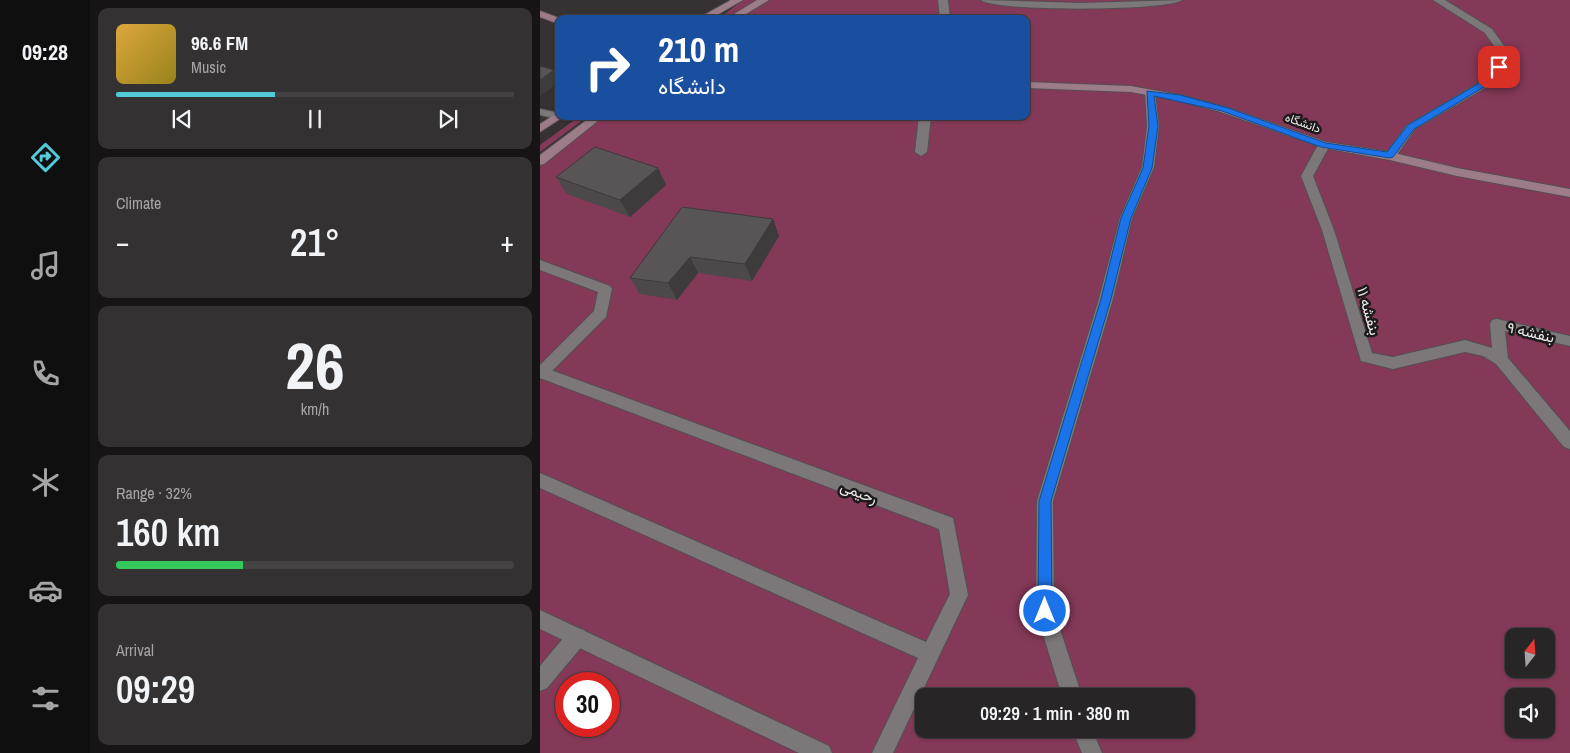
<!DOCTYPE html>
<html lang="en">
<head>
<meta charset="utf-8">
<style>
	body { margin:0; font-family:"Archivo Narrow",Vazirmatn,sans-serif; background:#343132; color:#f1f3f6; height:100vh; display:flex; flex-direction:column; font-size:19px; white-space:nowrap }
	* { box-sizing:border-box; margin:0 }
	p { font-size:16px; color:#a5a5a7 }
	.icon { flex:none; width:28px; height:28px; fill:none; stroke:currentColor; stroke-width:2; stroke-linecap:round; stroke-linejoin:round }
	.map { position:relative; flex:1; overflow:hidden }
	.sheet { display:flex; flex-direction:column; gap:8px; padding:8px; background:#161415; width:450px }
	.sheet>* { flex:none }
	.guide { position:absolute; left:15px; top:15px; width:475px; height:105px; border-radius:10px; box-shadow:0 1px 4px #0004,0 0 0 1px #444243; background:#1a4fa0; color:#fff; overflow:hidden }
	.needle { width:32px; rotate:17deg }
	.fabs { position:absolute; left:965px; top:628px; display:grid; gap:10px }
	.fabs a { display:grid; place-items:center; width:50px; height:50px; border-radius:10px; background:#282526; box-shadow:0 1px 4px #0004,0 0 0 1px #444243; font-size:25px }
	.speed { position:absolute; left:15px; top:672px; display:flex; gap:10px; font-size:25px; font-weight:700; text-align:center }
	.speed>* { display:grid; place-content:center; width:65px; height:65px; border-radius:50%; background:#282526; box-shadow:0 1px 4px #0004,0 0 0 1px #444243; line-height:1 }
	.speed .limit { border:8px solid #d22; background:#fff; color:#111 }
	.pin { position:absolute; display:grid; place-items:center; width:42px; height:42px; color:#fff; margin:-21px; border-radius:10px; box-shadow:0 2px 8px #0006 }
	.me { position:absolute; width:55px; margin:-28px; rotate:0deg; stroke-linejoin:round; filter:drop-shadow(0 0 4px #0008) }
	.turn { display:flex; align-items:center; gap:18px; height:105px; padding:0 20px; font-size:22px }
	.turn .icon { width:65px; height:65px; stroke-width:2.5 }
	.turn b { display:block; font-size:35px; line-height:42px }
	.big { font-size:38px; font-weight:600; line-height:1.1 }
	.sheet .widget { flex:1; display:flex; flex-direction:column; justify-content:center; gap:8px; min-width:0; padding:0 18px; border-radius:10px; background:#343132 }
	.sheet .dial { align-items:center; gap:0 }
	.dial b { font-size:65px; line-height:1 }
	.song { display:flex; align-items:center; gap:15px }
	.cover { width:60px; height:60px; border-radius:8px; background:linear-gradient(135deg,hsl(40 70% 55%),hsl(50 70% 35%)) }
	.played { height:5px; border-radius:2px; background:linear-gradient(90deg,#52cbd9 40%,#444243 40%) }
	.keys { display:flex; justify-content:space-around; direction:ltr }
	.heat { display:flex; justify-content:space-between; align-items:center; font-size:28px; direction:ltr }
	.charge { height:8px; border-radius:4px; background:linear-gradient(90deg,#34c759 32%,#444243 0) }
	.trip { position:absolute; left:375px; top:688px; width:280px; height:50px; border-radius:10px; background:#282526; box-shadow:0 1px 4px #0004,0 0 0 1px #444243; font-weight:600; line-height:50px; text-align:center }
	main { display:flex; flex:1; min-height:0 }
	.menu { display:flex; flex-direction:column; width:90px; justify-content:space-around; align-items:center; background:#100f0f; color:#a5a5a7 }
	.menu .icon { width:35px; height:35px }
	.menu .on { color:#52cbd9 }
	.menu b { font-size:22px; color:#f1f3f6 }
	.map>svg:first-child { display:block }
	.green { fill:#853959; fill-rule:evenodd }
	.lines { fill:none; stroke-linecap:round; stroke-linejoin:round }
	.lane-casing { stroke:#534f51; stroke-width:2 }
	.street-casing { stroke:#534f51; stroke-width:2 }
	.secondary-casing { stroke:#534f51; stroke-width:2 }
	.lane { fill:#7c7778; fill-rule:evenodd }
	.street { fill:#7c7778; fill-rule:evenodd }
	.secondary { fill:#9c7c88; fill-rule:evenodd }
	.wall { fill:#4d484a }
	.shaded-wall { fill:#3e3b3c }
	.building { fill:#595456; stroke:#3e3b3c }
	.route { fill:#1a73e8; stroke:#114b97 }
	.labels { text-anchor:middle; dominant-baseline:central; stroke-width:5; stroke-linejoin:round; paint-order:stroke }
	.far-street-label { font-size:12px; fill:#edeaeb; stroke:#1c1a1b }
	.street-label { font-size:15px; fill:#edeaeb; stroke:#1c1a1b }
</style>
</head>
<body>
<main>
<nav class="menu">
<b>09:28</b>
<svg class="icon on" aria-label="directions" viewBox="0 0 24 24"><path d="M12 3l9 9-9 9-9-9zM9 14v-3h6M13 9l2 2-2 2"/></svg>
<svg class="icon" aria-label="music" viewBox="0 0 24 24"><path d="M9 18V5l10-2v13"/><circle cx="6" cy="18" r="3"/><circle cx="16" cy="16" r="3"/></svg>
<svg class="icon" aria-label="phone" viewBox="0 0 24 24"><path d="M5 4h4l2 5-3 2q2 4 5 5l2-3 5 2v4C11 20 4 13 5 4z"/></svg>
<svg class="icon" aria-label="climate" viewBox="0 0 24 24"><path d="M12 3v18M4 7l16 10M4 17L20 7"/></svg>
<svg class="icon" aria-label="car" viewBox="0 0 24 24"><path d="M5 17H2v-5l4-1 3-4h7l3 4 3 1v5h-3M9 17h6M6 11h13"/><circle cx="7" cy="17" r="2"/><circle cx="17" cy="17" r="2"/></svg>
<svg class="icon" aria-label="filters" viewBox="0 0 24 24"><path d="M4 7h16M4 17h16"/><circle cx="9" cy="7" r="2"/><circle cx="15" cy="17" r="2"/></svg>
</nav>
<section class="sheet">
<div class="widget">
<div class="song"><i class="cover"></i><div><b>96.6 FM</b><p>Music</p></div></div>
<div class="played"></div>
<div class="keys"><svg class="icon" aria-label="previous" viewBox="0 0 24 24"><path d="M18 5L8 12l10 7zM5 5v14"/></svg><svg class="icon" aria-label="pause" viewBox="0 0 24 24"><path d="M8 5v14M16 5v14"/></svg><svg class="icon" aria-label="next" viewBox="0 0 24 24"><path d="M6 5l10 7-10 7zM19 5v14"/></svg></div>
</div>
<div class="widget"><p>Climate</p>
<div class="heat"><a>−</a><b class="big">21°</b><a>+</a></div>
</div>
<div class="widget dial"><b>26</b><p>km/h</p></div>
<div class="widget"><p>Range · 32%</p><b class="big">160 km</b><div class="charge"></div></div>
<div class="widget"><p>Arrival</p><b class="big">09:29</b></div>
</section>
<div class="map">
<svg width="1030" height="753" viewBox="0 0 1030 753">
	<rect width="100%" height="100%" fill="#363133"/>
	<path class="green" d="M203 0H1030V753H0V157L52 116H486V19H178ZM974 636H1006V669H974ZM26 684H69V726H26ZM384 696H646V729H384ZM974 696H1006V729H974Z
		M40 116H48L0 152V145Z"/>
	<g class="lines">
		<g class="lane-casing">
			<path id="lane" d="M0 260 70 286 72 289 66 317 6 377 1 379 0 365 54 311 58 292 0 270Z
				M37 628 44 630 46 637 44 644 7 688 0 691V666L30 630Z"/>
		</g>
		<g class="street-casing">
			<path id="street" d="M398 0H408L410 19H400Z
				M441 0 542 3 642 0C628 11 455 12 441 0Z
				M893 0H905L952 29 969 53 964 67 945 88 875 129 854 159H846L844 156 867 125 937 84 954 66 959 53 945 33Z
				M610 90 615 93 619 126 614 167 592 218 573 299 513 501 514 611 542 696H522L496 611 497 501 559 299 580 218 602 167 607 126 605 93Z
				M0 109 19 113V116H22L17 119 0 115Z
				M379 116H391L387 152 381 156 375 152Z
				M784 142 790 145 773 176 794 230 832 353 853 357 925 340 952 348 950 324 952 320 957 319 1030 336V346L965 331 968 358 1030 431V449L1024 447 956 364 943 356 925 352 853 369 821 361 782 230 761 176 778 145Z
				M0 366 413 518 428 595 353 753H332L378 658 0 488V473L386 642 410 594 399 529 0 378Z
				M0 610 289 746 292 753H259L0 629Z
				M532 729H552L562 753H542Z"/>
		</g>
		<g class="secondary-casing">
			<path id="secondary" d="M191 0H203L170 19H157Z
				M217 0H229L198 19H186Z
				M0 11 22 19H19V24L0 17Z
				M486 82 591 86 640 95 689 108 786 142 850 152 917 168 1030 189V197L917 176 850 160 784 148 681 112 639 101 591 92 486 88Z
				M19 112V116L23 117 0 132V124Z
				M52 116H64L4 164 0 165V155Z"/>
		</g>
		<use href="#lane" class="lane"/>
		<use href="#street" class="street"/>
		<use href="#secondary" class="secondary"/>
	</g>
	<path class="wall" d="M118 168 126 185 90 217 27 194 16 177Z
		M233 219 239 236 212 281 158 273 137 300 100 294 90 278Z"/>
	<path class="shaded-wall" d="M14 70 19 78V83L0 96V80Z
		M118 168 126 185 90 217 80 200Z
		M233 219 239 236 212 281 205 264Z
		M150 257 158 273 137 300 128 283Z"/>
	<path class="building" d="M0 66 14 70 0 80Z
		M55 147 118 168 80 200 16 177Z
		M142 207 233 219 205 264 150 257 128 283 90 278Z"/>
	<path class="route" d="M957 65 963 67 944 87 874 129 853 157 850 158 781 147 682 111 614 96 618 126 612 168 591 218 571 299 511 501 512 611 510 616 505 618 500 616 498 611 499 501 561 299 581 218 603 168 609 126 607 91 640 95 688 108 786 143 847 152 868 125 938 84Z"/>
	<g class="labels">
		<g class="far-street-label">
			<text transform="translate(763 123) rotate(20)">دانشگاه</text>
		</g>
		<g class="street-label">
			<text transform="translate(829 311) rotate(74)">بنفشه ۱۱</text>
			<text transform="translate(991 332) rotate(13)">بنفشه ۹</text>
			<text transform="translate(319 492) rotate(21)">رحیمی</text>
		</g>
	</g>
</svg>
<div class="fabs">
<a><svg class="needle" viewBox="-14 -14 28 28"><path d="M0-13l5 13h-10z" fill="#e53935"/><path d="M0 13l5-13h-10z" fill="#a5a5a7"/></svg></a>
<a><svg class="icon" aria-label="sound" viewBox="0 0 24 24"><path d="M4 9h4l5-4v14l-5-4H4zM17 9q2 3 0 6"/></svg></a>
</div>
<div class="speed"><div class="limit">30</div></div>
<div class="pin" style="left:959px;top:67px;background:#d93025"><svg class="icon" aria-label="arrive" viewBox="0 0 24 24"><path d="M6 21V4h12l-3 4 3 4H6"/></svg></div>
<svg class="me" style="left:505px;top:611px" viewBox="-20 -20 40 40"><circle r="17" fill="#1a73e8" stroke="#fff" stroke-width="3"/><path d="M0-11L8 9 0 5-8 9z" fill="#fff"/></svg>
<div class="trip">09:29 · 1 min · 380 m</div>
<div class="guide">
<div class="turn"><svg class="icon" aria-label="right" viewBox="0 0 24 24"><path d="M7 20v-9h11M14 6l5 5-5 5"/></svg><div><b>210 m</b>دانشگاه</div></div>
</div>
</div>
</main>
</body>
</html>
